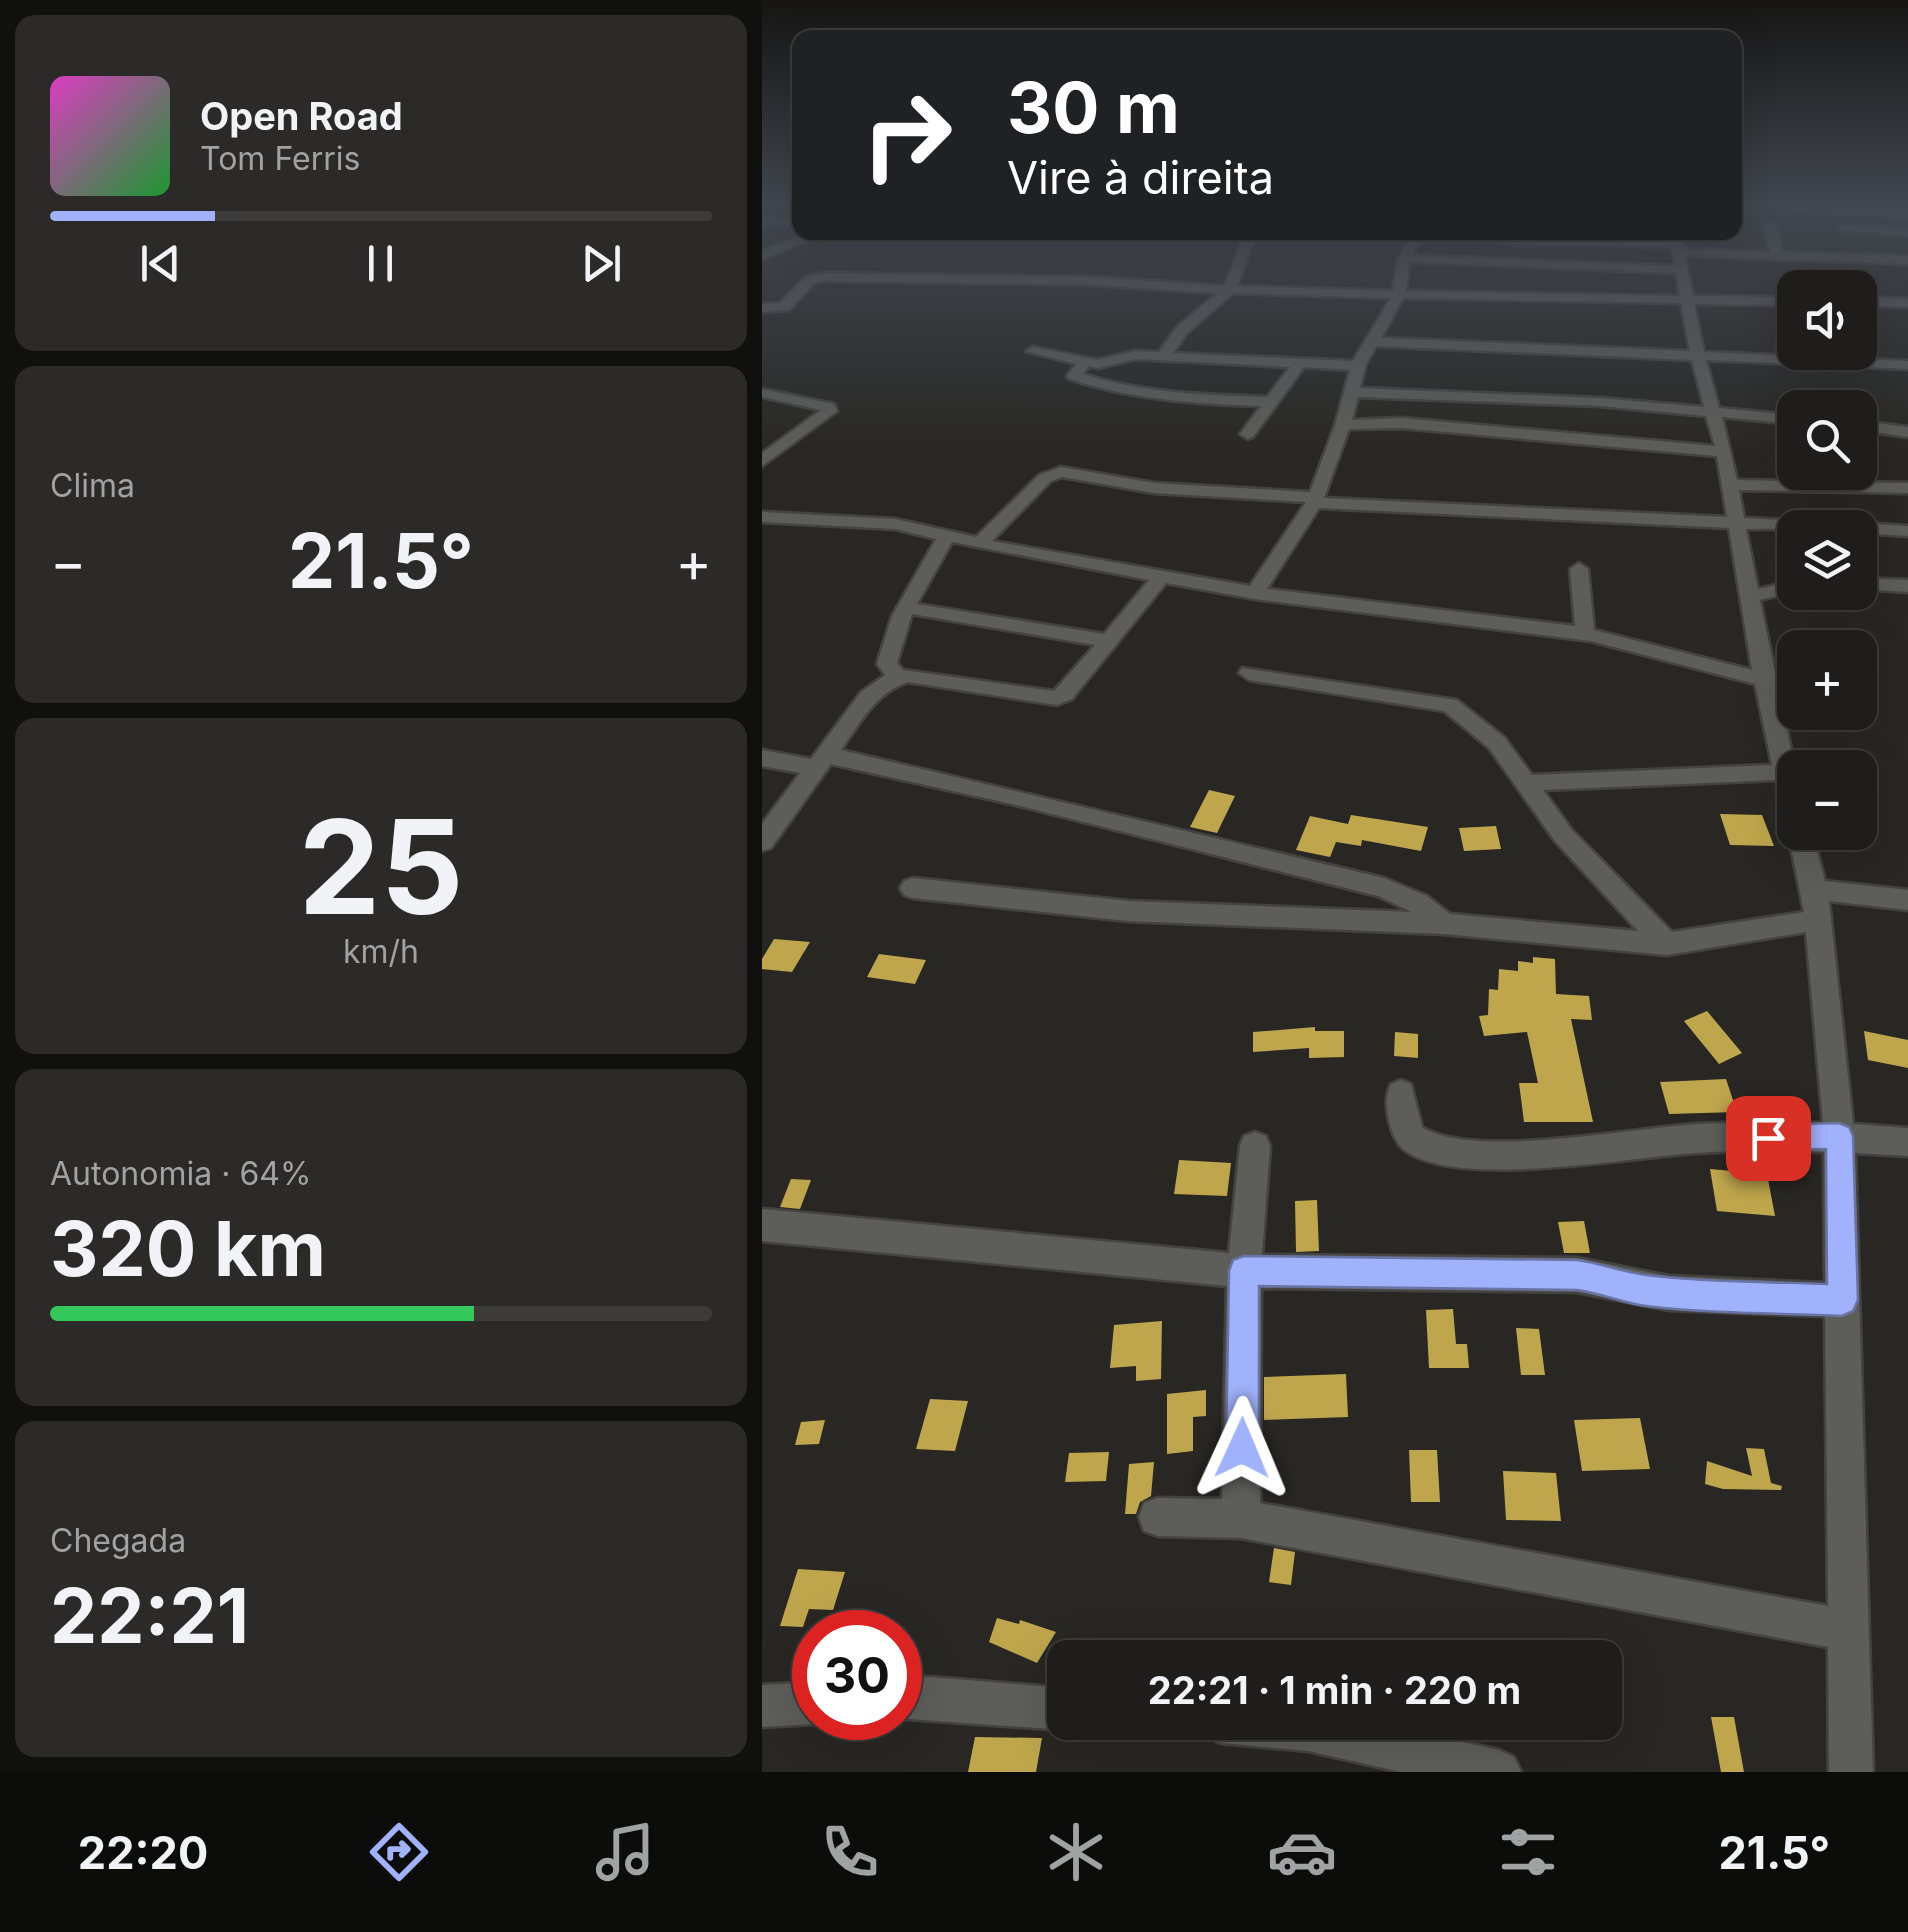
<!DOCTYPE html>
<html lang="pt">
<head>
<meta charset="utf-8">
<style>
	body { margin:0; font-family:Inter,sans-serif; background:#2b2a28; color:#f1f3f6; height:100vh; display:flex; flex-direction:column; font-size:38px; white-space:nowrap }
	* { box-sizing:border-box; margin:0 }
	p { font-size:32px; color:#a1a2a3 }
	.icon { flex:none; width:55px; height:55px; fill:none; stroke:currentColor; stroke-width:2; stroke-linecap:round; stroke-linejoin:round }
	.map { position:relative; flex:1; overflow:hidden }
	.side { display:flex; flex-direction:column; gap:15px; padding:15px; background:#10100f; width:762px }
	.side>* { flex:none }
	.hud { position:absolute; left:30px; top:30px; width:950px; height:210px; border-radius:20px; box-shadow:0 10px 40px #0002,0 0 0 2px #3c3b3a; background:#202124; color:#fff; overflow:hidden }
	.fabs { position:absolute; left:1015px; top:270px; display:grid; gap:20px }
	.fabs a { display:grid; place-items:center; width:100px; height:100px; border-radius:20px; background:#1e1d1b; box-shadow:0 10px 40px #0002,0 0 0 2px #3c3b3a; font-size:50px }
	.speed { position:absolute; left:30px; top:1610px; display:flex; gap:20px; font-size:50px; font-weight:700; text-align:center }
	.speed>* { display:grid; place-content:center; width:130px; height:130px; border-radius:50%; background:#1e1d1b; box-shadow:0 10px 40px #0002,0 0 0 2px #3c3b3a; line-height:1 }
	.speed .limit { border:15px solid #d22; background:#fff; color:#111 }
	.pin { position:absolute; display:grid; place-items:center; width:85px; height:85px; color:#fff; margin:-42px; border-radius:20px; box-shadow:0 5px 15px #0006 }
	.me { position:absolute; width:110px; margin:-55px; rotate:1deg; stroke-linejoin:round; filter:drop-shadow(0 0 8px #0008) }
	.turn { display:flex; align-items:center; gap:35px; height:210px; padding:0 50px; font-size:45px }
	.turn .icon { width:130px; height:130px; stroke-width:2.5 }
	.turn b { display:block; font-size:70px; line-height:85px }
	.big { font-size:75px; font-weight:700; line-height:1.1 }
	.side .tile { flex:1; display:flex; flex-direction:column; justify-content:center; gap:15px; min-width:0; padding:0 35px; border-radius:20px; background:#2b2a28 }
	.side .dial { align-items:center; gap:0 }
	.dial b { font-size:130px; line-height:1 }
	.song { display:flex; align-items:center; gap:30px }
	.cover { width:120px; height:120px; border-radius:15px; background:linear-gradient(135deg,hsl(310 70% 55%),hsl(130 70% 35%)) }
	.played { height:10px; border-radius:5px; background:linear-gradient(90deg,#a1b2fd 25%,#3c3b3a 25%) }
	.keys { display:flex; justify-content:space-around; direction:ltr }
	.heat { display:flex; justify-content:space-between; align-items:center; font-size:55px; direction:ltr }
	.charge { height:15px; border-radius:8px; background:linear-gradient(90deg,#34c759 64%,#3c3b3a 0) }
	.trip { position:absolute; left:285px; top:1640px; width:575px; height:100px; border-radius:20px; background:#1e1d1b; box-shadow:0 10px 40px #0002,0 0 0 2px #3c3b3a; font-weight:700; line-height:100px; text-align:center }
	.menu { display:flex; height:160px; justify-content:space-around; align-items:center; background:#0c0c0b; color:#a1a2a3 }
	.menu .icon { width:70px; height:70px }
	.menu .active { color:#a1b2fd }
	.menu b { font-size:45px; color:#f1f3f6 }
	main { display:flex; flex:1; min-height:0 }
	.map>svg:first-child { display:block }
	.building { fill:#bfa64c }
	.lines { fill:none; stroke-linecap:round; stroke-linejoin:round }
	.minor-casing { stroke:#444342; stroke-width:5 }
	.minor { fill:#5d5d5a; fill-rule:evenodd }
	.route { fill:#a1b2fd; stroke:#6974a4; stroke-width:2.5 }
</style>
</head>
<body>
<main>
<section class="side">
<div class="tile">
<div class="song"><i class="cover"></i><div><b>Open Road</b><p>Tom Ferris</p></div></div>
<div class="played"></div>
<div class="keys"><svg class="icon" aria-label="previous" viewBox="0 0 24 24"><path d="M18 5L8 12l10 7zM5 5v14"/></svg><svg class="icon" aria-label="pause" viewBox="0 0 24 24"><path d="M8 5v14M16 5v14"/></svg><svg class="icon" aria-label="next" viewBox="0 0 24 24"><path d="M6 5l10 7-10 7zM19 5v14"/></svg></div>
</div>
<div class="tile"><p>Clima</p>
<div class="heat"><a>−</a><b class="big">21.5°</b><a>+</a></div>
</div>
<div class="tile dial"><b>25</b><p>km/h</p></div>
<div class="tile"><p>Autonomia · 64%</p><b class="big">320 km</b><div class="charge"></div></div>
<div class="tile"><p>Chegada</p><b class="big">22:21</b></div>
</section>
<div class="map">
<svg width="1146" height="1772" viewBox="0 0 1146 1772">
	<rect width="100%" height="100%" fill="#282724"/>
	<path class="building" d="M447 790 473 796 455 833 428 827Z
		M958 814 1000 815 1012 846 968 845Z
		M589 815 666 827 659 851 600 840 599 846 574 842 568 857 534 850 548 816 586 824Z
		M734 826 739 849 702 851 697 828Z
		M12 939 48 942 30 972 0 969V959Z
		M117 954 164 960 153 984 105 977Z
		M771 957 793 959 794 994 827 996 830 1020 809 1019 831 1122H762L757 1083H776L765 1032 722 1036 717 1016 726 1015 727 989 736 990 737 969 756 971V961L771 963Z
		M945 1011 980 1053 957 1064 922 1021Z
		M553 1027V1031H582V1057L547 1058V1048L491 1052V1032Z
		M1102 1031 1146 1040V1068L1106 1060Z
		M633 1032 656 1034V1058L632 1056Z
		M964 1079 975 1112 907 1114 898 1082Z
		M417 1160 469 1163 465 1196 412 1194Z
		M948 1169 1005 1174 1013 1216 955 1211Z
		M29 1179 49 1180 38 1209 18 1207Z
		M555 1200 557 1251 534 1252 533 1201Z
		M822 1221 828 1253H802L796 1222Z
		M691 1309 694 1344H705L707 1368H667L664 1310Z
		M400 1321 399 1379 374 1381V1366L348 1368 352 1325Z
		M754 1328 777 1329 783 1375H759Z
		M584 1374 586 1417 502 1420V1377Z
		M444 1390V1416L431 1417V1451L405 1454V1394Z
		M168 1399 206 1401 193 1451 154 1449Z
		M878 1418 888 1469 820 1471 812 1420Z
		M63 1420 57 1444 33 1445 39 1422Z
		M984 1448 1002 1449 1009 1483 1020 1486 1019 1490 961 1489 943 1484 945 1461 990 1476Z
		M647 1450H675L678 1502H649Z
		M347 1452 344 1481 303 1482 307 1453Z
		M392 1462 389 1496 378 1502 374 1514H363L367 1464Z
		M741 1471 794 1473 799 1521 744 1520Z
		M512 1548 533 1552 529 1585 507 1582Z
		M36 1569 83 1572 71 1610 47 1609 41 1627 18 1626Z
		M235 1618 257 1624 258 1620 294 1632 275 1663 227 1642Z
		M949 1717H972L982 1772H959Z
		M213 1737 280 1738 274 1772H206Z"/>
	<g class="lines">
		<g class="minor-casing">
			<path id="minor" d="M1011 207 1146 211V217L1016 210Z
				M0 218 38 220V226L0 224Z
				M1008 222 1014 225 1020 252 1146 256V264L923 256 931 296 1032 297V305L932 304 942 352 1146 361V369L944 360 957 408 1032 415V424L960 417 975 480 1146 483V493L977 490 982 518 1080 523 1088 528 984 529 996 589 1032 581V592L998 600 1033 768 1032 818 1024 816 1014 780 781 790 809 829 910 932 1042 912 1026 832 1032 825V832H1050L1063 881 1146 890V910L1067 901 1091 1124 1146 1128V1156L1093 1153 1111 1772H1067L1066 1647 479 1538 396 1536 382 1531 377 1517 382 1503 396 1498 460 1499 465 1286 0 1241V1209L467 1253 478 1146 482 1136 493 1132 504 1136 508 1146 500 1255 815 1258 907 1276 1063 1283 1062 1152C1019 1151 975 1150 933 1153 869 1157 687 1191 640 1148 633 1141 629 1129 627 1121 624 1108 623 1095 629 1084L639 1080 649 1084 660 1127C711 1160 873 1127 937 1124 978 1122 1020 1122 1061 1123L1044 932 905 955 682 934 366 921 151 898 142 895 138 888 142 881 151 878 366 901 650 912 616 896 254 805 69 764 9 848 0 851V824L38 773 0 766V750L49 759 99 692 123 675 115 664 130 616 174 539 133 529 0 522V512L133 519 214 537 277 475 299 467 392 483 548 492 573 425 588 370 542 367 491 437 486 439 478 434 499 406C433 404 369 399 307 379L305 376 314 364 264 351 271 347 336 360 373 351 397 352 415 327 456 293 331 285 62 281 52 283 27 310 0 312V304L18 303 44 277 62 273 331 277 463 286 484 232H495L475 286 631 291 635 262 651 232H662L651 255 913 266 910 247 759 245 669 232 759 239 909 240 907 232H919L922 249 1008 252 1002 225ZM647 262 914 273 918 296 644 291ZM471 293 629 298 591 361 411 353 425 333ZM641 298 919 303 928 351 619 338ZM614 346 930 360 942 407 838 398 598 388 604 364ZM373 359 528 367 505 397C443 395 380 393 321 374L327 366 336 368ZM596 397 838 406 944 416 953 446 639 418 590 420ZM639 428 955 456 965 517 562 498 587 429ZM300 477 392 493 544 502 488 586 230 541 289 481ZM557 508 967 528 990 670 832 630 826 569 817 563 808 569 813 626 505 589ZM190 542 387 580 342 634 155 604ZM404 583 493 599 829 641 993 684 1010 765 770 775 743 738 695 700 480 668 477 673 487 680 682 711 727 748 793 841 876 931 688 914 665 896 622 878 79 750C97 724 114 692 146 682L295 705 310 699ZM150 614 333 645 292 691 141 670 135 663ZM499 1288 815 1292 907 1310 1063 1316 1066 1606 498 1503Z
				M1081 225 1146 230V236L1077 230Z
				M50 232H67L0 259V251Z
				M1098 297 1146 299V307L1098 305Z
				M0 389 72 404 75 411 0 466V453L59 410 0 397Z
				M1098 421 1146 427V437L1098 430Z
				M1098 523 1146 526V536L1098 533V528H1090Z
				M1098 578 1146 580V592L1098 589Z
				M168 1677 302 1688V1722H318L302 1730 132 1718H138V1678Z
				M52 1682V1718H67L52 1724 0 1727V1685Z
				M438 1722H610L737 1750 752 1757 759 1772H639L546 1751 459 1743 444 1737Z"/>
		</g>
		<use href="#minor" class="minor"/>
	</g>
	<linearGradient id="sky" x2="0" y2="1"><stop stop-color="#161514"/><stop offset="0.45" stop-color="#424750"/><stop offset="1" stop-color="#424750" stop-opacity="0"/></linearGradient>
	<rect width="1146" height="455" fill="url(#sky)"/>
	<path class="route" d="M1077 1123 1087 1127 1091 1136 1096 1300 1091 1311 1080 1316C1015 1313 949 1314 884 1306 861 1303 838 1293 815 1290L497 1286V1448L492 1460 480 1465 468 1460 464 1448 467 1271 471 1260 482 1256 815 1260C838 1263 861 1272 884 1275 944 1282 1004 1282 1065 1284L1064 1149 1006 1150 996 1147 992 1138 996 1128 1006 1125Z"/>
</svg>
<div class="fabs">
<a><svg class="icon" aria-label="sound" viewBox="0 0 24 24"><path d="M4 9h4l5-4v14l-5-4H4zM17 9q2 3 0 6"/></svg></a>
<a><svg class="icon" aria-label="search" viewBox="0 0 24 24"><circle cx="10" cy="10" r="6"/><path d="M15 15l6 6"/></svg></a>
<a><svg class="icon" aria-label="layers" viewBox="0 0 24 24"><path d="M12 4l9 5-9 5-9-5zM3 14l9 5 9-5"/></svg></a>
<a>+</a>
<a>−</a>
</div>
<div class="speed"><div class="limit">30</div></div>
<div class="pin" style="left:1006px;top:1138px;background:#d93025"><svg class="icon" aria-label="arrive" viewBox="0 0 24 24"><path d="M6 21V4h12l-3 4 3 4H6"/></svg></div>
<svg class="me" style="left:480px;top:1448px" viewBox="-20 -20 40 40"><path d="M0-17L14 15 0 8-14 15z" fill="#a1b2fd" stroke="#fff" stroke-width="4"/></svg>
<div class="trip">22:21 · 1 min · 220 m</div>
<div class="hud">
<div class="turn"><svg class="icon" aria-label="right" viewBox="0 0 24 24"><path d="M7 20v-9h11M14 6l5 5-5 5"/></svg><div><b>30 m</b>Vire à direita</div></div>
</div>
</div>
</main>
<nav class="menu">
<b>22:20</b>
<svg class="icon active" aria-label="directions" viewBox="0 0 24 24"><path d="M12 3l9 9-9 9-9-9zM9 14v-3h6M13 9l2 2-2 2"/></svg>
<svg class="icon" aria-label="music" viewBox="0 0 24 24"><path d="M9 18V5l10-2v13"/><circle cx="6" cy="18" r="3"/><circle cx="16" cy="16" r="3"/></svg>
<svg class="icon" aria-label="phone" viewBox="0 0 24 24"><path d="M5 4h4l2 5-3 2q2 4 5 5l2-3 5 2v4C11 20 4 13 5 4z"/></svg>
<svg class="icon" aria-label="climate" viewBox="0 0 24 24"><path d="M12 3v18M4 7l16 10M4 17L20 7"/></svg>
<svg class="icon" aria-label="car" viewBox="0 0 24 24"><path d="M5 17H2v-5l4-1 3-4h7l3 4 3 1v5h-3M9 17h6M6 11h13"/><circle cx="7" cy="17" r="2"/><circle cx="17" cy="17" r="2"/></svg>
<svg class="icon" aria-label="filters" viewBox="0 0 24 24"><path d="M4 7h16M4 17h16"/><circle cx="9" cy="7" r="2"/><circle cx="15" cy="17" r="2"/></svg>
<b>21.5°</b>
</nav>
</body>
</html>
